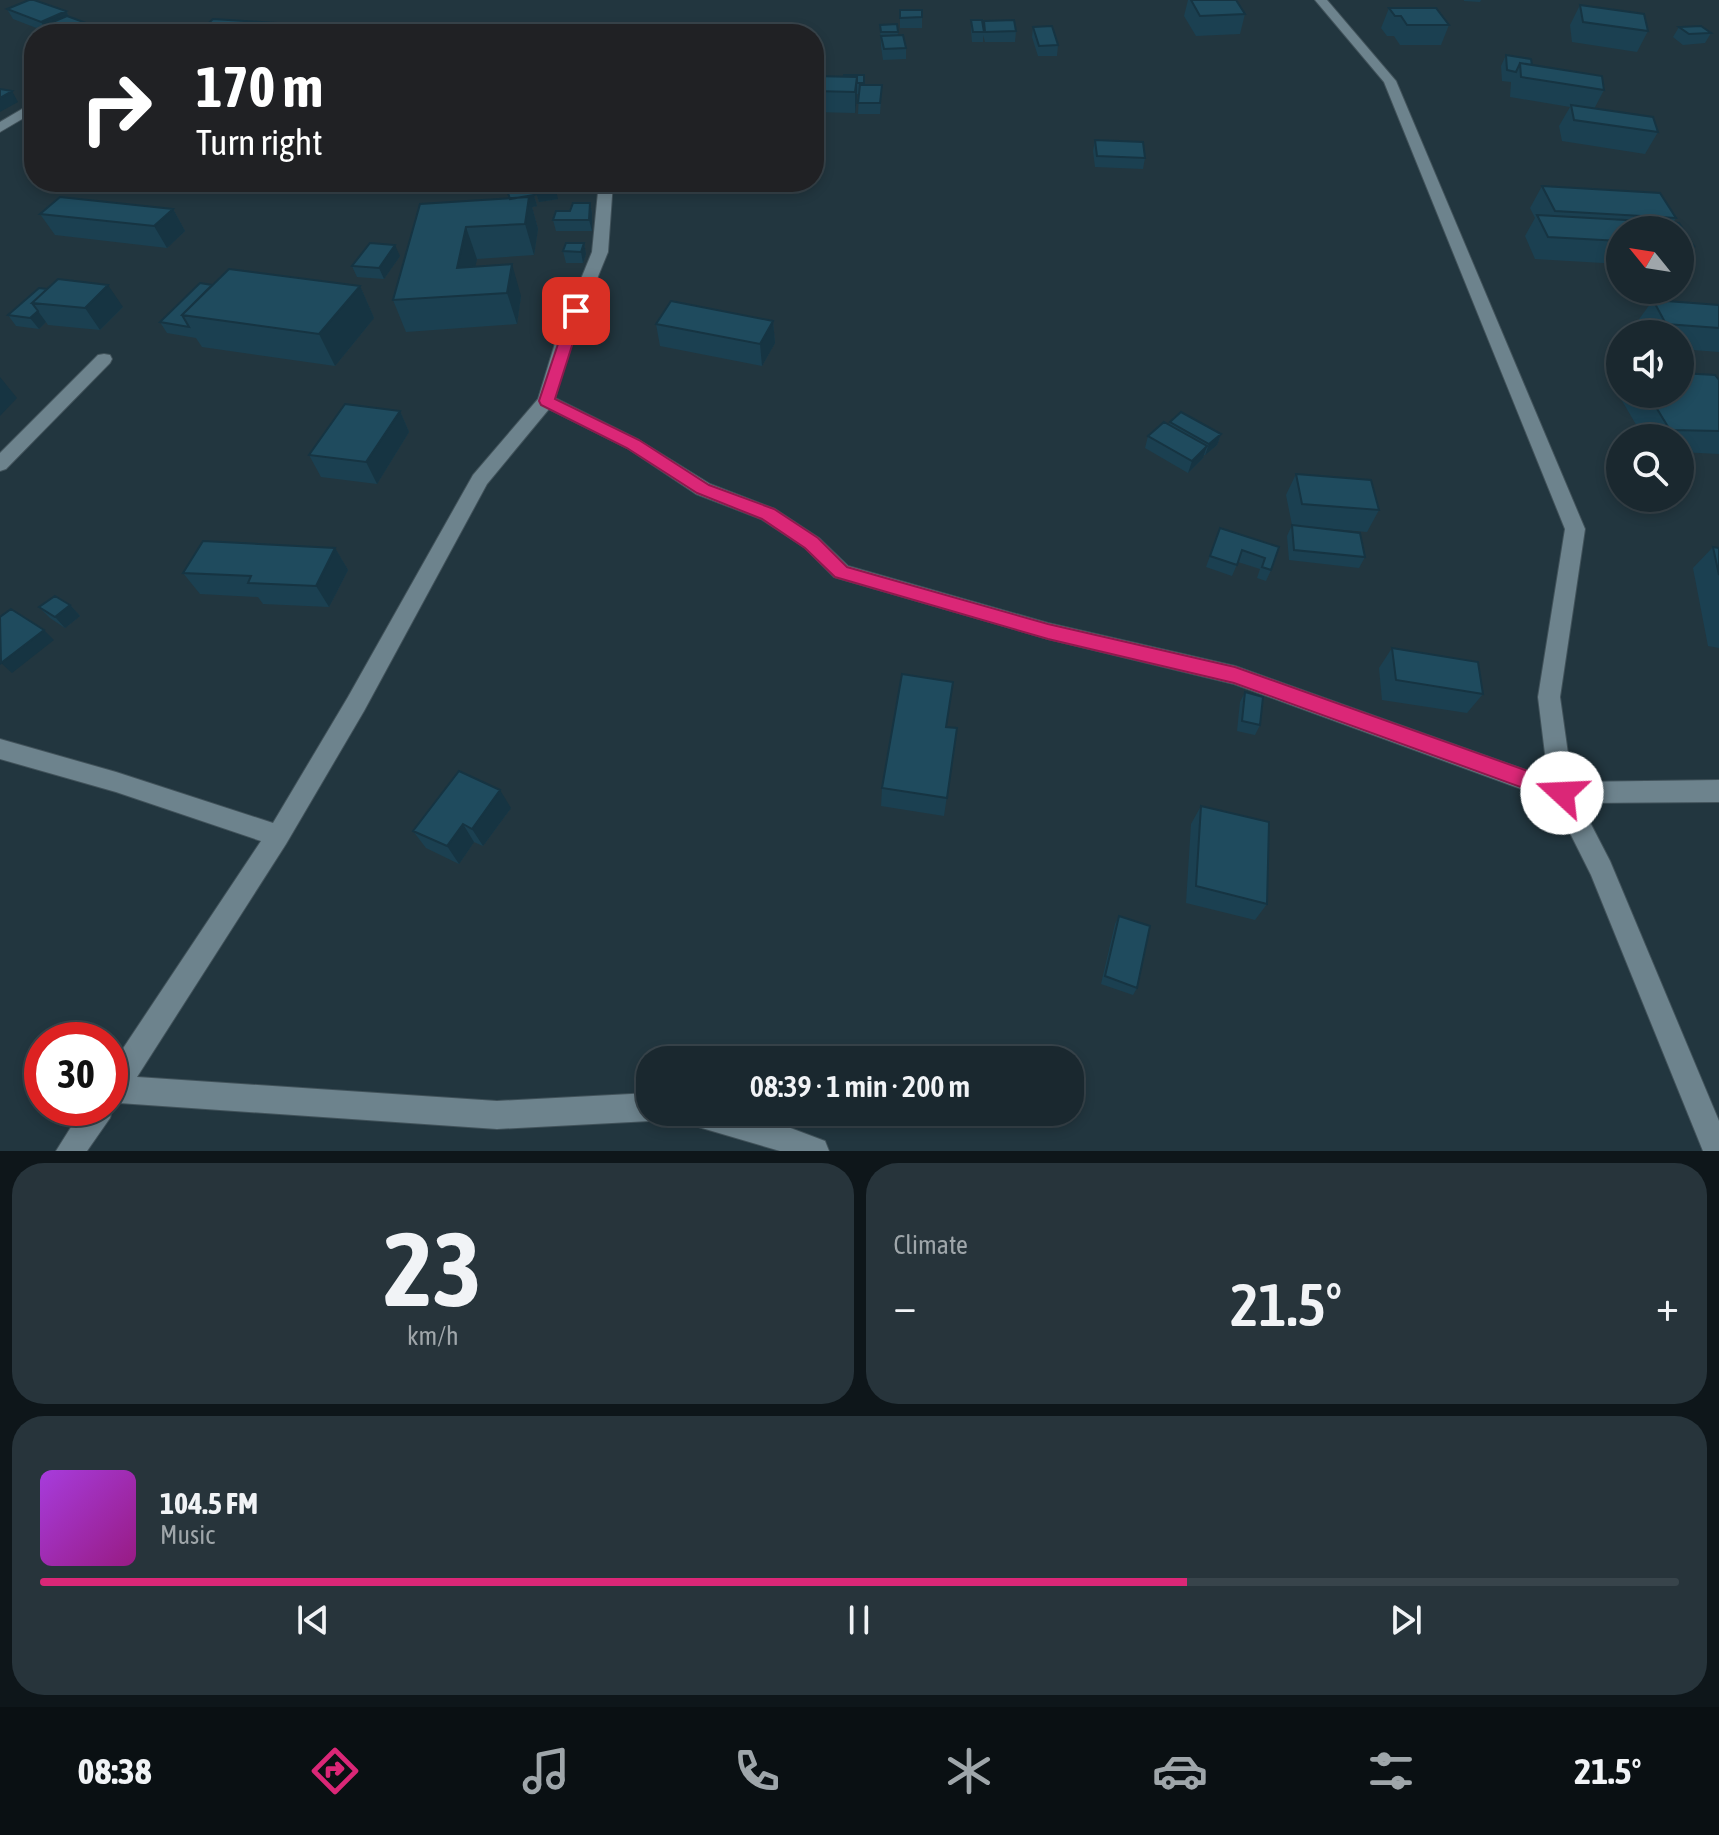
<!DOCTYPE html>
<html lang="en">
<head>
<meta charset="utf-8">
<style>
	body { margin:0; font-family:"Asap Condensed",sans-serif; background:#27343b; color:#f1f3f6; height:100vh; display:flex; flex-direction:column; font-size:30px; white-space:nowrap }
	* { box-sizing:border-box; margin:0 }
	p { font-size:26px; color:#9fa6aa }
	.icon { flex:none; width:44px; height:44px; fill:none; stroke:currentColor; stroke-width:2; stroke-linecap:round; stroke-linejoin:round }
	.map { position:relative; height:1151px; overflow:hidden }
	.side { display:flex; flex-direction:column; gap:12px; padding:12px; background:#0e161a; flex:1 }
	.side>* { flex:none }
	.banner { position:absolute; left:24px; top:24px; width:800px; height:168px; border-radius:32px; box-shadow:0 4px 12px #0003,0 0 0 2px #38444b; background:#202124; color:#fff; overflow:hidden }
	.needle { width:52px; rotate:300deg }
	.tools { position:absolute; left:1606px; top:216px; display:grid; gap:16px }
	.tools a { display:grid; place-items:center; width:88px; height:88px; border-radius:50%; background:#1a282f; box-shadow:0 4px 12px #0003,0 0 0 2px #38444b; font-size:40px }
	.speed { position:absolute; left:24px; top:1022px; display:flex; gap:16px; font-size:40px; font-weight:700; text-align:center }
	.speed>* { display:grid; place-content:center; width:104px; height:104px; border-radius:50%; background:#1a282f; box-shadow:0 4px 12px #0003,0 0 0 2px #38444b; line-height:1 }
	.speed .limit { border:12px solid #d22; background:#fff; color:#111 }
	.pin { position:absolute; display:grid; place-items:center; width:68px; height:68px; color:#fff; margin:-34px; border-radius:16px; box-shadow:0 4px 12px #0006 }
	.me { position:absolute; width:88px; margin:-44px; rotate:290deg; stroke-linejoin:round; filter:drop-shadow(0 0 6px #0008) }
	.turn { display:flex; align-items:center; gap:28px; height:168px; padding:0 40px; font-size:36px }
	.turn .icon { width:104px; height:104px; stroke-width:2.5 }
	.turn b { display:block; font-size:56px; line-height:68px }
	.big { font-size:60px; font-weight:600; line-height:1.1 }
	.side .widget { flex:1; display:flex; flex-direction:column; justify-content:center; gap:12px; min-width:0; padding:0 28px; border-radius:32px; background:#27343b }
	.side .dial { align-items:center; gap:0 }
	.dial b { font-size:104px; line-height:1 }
	.song { display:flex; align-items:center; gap:24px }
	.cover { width:96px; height:96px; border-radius:12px; background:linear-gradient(135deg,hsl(280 70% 55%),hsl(310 70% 35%)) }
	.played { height:8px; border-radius:4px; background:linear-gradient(90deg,#db2777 70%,#38444b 70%) }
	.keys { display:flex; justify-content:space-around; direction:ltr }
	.heat { display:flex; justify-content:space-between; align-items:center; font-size:44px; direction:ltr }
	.side .tiles { flex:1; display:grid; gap:12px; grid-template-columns:1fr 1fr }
	.widget:last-child { grid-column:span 2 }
	.trip { position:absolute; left:636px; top:1046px; width:448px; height:80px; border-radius:32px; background:#1a282f; box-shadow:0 4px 12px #0003,0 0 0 2px #38444b; font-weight:600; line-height:80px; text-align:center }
	.tabs { display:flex; height:128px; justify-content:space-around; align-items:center; background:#0a1013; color:#9fa6aa }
	.tabs .icon { width:56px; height:56px }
	.tabs .on { color:#db2777 }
	.tabs b { font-size:36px; color:#f1f3f6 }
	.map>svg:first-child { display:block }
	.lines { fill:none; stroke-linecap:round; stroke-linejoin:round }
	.street-casing { stroke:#41525a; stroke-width:2 }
	.street { fill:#6d838d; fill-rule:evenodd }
	.wall { fill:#1b4051 }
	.shaded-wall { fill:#163442 }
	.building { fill:#1f4b5e; stroke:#163442; stroke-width:2 }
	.route { fill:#db2777; stroke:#8e194d; stroke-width:2 }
</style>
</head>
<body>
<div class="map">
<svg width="1719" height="1151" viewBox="0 0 1719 1151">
	<rect width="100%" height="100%" fill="#22363f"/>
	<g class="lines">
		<g class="street-casing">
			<path id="street" d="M1315 0H1327L1396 81 1585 529 1560 697 1572 782 1719 780V802L1580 803 1610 861 1719 1121V1151H1703L1591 875 1554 801 1234 684 1048 639 834 577 805 548 761 519 696 494 627 448 549 409 487 484 364 711 286 844 137 1077 497 1101 650 1093V1112H662L660 1117 650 1121 497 1129 119 1103 113 1106 110 1118 87 1151H56L83 1108H110V1068L261 841 116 792 0 759V739L116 772 273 823 348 697 473 475 538 399 556 340 592 252 599 182H613L608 252 572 340 555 398 639 440 710 484 775 509 819 538 848 566 1048 623 1235 666 1548 778 1538 697 1565 529 1384 82Z
				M602 28H610L612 34H600Z
				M34 102V112L0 132V122Z
				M104 354 110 355 112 359 110 363 6 469 0 471V453L98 355Z
				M681 1112H748L825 1141 829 1151H780L695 1126 685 1122Z"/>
		</g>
		<use href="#street" class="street"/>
	</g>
	<path class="wall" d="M1188 0H1236L1245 14 1240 34 1196 36 1184 16Z
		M1464 0H1481L1480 2 1464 1Z
		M1580 5 1648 31 1637 52 1572 42 1570 25Z
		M1389 8 1449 25 1441 45H1400L1394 36H1387L1381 28Z
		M7 9 66 11 69 17 97 27 101 34H54L52 30 47 32 13 19Z
		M900 10 922 17V28H900Z
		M971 20 983 28 984 21 1016 31 1015 42H985L983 35V42H972L971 30Z
		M897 24 898 35 906 48V59L883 60 881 46 880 25Z
		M1033 27 1058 45 1057 56H1038L1032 37Z
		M1679 27 1711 33 1705 43 1683 45 1673 37Z
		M1506 55 1604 90 1594 109 1658 132 1645 154 1562 141 1559 126 1570 107 1510 97 1511 82 1502 81 1501 66Z
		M864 75V85H882L880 114H858L859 94H857L855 113 814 112V76L844 77Z
		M1095 140 1145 158 1143 169 1095 167 1093 151Z
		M530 186 558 199 539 202 537 195 534 196 537 206 532 207 538 229 534 255 477 259 475 266 521 296 517 324 406 332 393 300 420 204 510 199Z
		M1542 186 1660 193 1676 218 1673 223H1679L1694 246 1680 266V230H1620V264L1535 259 1525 236 1535 218 1530 208Z
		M590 203 592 214V231H556L553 220Z
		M173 209 185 231 167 248 55 235 40 214Z
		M584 243 586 254 583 263H566L563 251Z
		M400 256 384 279 357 277 352 266Z
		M212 285 360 286 374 318 335 366 202 347 196 338 167 333 160 322Z
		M39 288 123 307 100 330 48 325 46 322 39 329 16 326 8 315Z
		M1653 300 1719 305V352L1680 349V334H1644L1637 322Z
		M773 321 775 343 762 366 660 346 656 324Z
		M1719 380V454L1680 452V438H1644L1618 394 1620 392V394H1680Z
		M400 411 409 432 377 484 321 477 309 455Z
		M1170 422 1221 434 1217 445 1205 455H1204L1203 458 1188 473 1145 448 1148 436 1169 425Z
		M1296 474 1379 510 1367 532 1310 527 1365 557 1359 568 1289 560 1287 536 1292 525 1286 495Z
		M1220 528 1279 547 1271 570 1266 581 1257 578 1260 569 1238 562 1232 576 1206 567Z
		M1713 547 1719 548V648L1708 646 1693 568Z
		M335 548 348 570 329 607 263 604 258 597 200 594 183 573Z
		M70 605 80 616 65 628 50 618 39 607Z
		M1392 648 1483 694 1467 713 1382 700 1379 668Z
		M1245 692 1260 725 1255 735 1237 731 1240 702Z
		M946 727 957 728 944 816 881 806 882 788Z
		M1201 806 1267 904 1255 920 1186 903 1191 824Z
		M511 808 483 846 474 842 459 864 426 848 413 831Z
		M1119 916 1137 988 1133 995 1101 984 1115 924Z"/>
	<path class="shaded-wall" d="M66 11 71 21 48 24 52 30 47 32 41 22Z
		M278 23 282 34H266Z
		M97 27 101 34H80Z
		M857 77V98L855 113V92Z
		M12 91 18 102 0 112V98Z
		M371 182H432V184L374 190Z
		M554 182 558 199 539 202 537 195 534 196 537 206 532 207 538 229 534 255 525 224 513 211 530 185Z
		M590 203 592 214V231L589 220Z
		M173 209 185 231 167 248 154 226Z
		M466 227 477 259 469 295 457 268Z
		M584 243 586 254 583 263 581 252Z
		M395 245 400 256 384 279 379 268Z
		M512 264 521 296 517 324 507 293Z
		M108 285 123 307 100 330 85 308Z
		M360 286 374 318 335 366 319 334Z
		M38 311 46 322 39 329 30 318Z
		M773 321 775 343 762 366 760 344Z
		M0 377 17 398 0 416Z
		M400 411 409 432 377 484 366 462Z
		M1221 434 1217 445 1205 455 1209 444Z
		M1207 446 1203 458 1188 473 1192 461Z
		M335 548 348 570 329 607 316 586Z
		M70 605 80 616 65 628 55 617Z
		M44 630 54 640 12 673 1 663Z
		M500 790 511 808 483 846 472 829Z
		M463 824 474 842 459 864 447 846Z"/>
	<path class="building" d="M29 0H34L66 11 41 22 7 9Z
		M1191 0H1236L1245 14 1200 16Z
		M1580 5 1644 14 1648 31 1583 22Z
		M1389 8H1436L1449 25H1407L1401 16H1395Z
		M900 10H922V17L900 18Z
		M67 16 97 27 80 34H76L48 24Z
		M213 19 278 23 266 34 198 33Z
		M971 20H982L984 32H973Z
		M1014 20 1016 31 985 32 984 21Z
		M897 24 898 32H881L880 25Z
		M1052 26 1058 45 1039 46 1033 27Z
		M1701 26 1711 33 1689 34 1679 27Z
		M903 35 906 48 884 49 881 36Z
		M1506 55 1531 59 1532 65 1520 63 1516 72 1507 70Z
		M1520 63 1602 76 1604 90 1521 77Z
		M844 75H864V83H857V77H844Z
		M814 76 857 77 855 92 814 91Z
		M860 85H882L880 103H858Z
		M0 89 12 91 0 98Z
		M1571 105 1653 117 1658 132 1574 120Z
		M1095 140 1143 142 1145 158 1097 156Z
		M529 182H554L555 188 536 191 535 184 530 185Z
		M531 185 534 195 510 199 507 190Z
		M1542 186 1660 193 1676 218 1555 211Z
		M60 197 173 209 154 226 40 214Z
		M529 197 525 224 466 227 457 268 512 264 507 293 393 300 420 204Z
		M573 203H590L589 220H553L556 211H570Z
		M1537 215 1679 223 1694 246 1680 245V230H1620V241L1548 237Z
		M370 243 395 245 379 268 352 266Z
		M566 243H584L581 252 563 251Z
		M229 269 360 286 319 334 182 315Z
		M58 279 108 285 85 308 32 303Z
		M200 283 212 285 182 315 189 327 160 322Z
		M39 288 47 289 32 303 38 311 30 318 8 315Z
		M1653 300 1719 305V328L1666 324Z
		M671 301 773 321 760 344 656 324Z
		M1680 373 1715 375 1719 380V431L1670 430 1648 394H1680Z
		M345 404 400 411 366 462 309 455Z
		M1181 412 1221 434 1209 444 1170 422Z
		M1164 422 1207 446 1192 461 1148 436Z
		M1296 474 1371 480 1379 510 1302 504Z
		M1292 525 1360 533 1365 557 1294 550Z
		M1220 528 1279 547 1271 570 1262 567 1265 558 1242 550 1237 565 1210 556Z
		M203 541 335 548 316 586 248 583 251 576 183 573Z
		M1713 547 1719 548V575Z
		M55 596 70 605 55 617 39 607Z
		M11 609 44 630 1 663 0 617Z
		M1392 648 1478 662 1483 694 1396 680Z
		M902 674 953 682 946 727 957 728 947 798 882 788Z
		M1245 692 1263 697 1260 725 1242 721Z
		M459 771 500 790 472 829 463 824 447 846 413 831Z
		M1201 806 1269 822 1267 904 1196 886Z
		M1119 916 1150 926 1137 988 1105 976Z"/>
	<path class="route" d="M576 306 583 311 555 399 639 440 709 485 774 509 818 538 847 567 1048 624 1235 667 1570 786 1573 793 1570 799 1562 802 1234 683 1048 639 835 577 805 548 762 519 697 493 627 448 541 405 539 401 569 311Z"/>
</svg>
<div class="tools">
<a><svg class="needle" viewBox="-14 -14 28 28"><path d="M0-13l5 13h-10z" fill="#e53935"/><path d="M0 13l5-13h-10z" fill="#9fa6aa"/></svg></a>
<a><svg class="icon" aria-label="sound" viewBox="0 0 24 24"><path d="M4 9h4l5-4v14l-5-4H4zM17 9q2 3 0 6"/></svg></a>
<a><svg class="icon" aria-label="search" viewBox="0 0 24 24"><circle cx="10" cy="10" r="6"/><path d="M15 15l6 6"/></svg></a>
</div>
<div class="speed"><div class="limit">30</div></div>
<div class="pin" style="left:576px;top:311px;background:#d93025"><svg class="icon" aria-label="arrive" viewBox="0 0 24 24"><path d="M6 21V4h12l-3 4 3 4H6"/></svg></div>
<svg class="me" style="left:1562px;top:793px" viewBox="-20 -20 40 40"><circle r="19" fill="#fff"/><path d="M0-13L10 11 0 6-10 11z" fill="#db2777"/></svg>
<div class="trip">08:39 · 1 min · 200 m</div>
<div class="banner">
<div class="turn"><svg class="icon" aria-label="right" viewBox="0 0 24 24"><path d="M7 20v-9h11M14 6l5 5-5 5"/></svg><div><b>170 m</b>Turn right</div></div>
</div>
</div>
<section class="side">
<div class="tiles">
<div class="widget dial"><b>23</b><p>km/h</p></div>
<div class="widget"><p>Climate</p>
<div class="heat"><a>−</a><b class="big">21.5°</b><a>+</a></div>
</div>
<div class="widget">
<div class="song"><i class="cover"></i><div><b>104.5 FM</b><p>Music</p></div></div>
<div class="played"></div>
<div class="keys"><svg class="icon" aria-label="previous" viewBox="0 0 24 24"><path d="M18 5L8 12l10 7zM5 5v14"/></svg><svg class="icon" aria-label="pause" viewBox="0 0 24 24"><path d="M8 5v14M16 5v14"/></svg><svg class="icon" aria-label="next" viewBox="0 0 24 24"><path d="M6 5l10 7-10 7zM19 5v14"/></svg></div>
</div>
</div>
</section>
<nav class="tabs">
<b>08:38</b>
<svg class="icon on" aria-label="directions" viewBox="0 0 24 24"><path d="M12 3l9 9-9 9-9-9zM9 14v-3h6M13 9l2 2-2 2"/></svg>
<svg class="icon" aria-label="music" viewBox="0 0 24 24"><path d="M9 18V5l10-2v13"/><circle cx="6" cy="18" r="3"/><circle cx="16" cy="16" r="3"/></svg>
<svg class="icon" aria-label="phone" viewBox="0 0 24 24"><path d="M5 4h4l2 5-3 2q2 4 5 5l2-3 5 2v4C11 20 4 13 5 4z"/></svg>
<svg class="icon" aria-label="climate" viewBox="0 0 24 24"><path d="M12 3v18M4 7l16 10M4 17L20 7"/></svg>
<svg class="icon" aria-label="car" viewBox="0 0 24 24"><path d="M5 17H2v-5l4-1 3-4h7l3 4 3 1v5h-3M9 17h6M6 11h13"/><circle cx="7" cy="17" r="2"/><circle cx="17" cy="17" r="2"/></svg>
<svg class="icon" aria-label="filters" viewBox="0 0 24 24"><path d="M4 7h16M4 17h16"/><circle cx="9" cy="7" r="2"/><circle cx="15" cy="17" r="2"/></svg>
<b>21.5°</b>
</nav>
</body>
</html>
